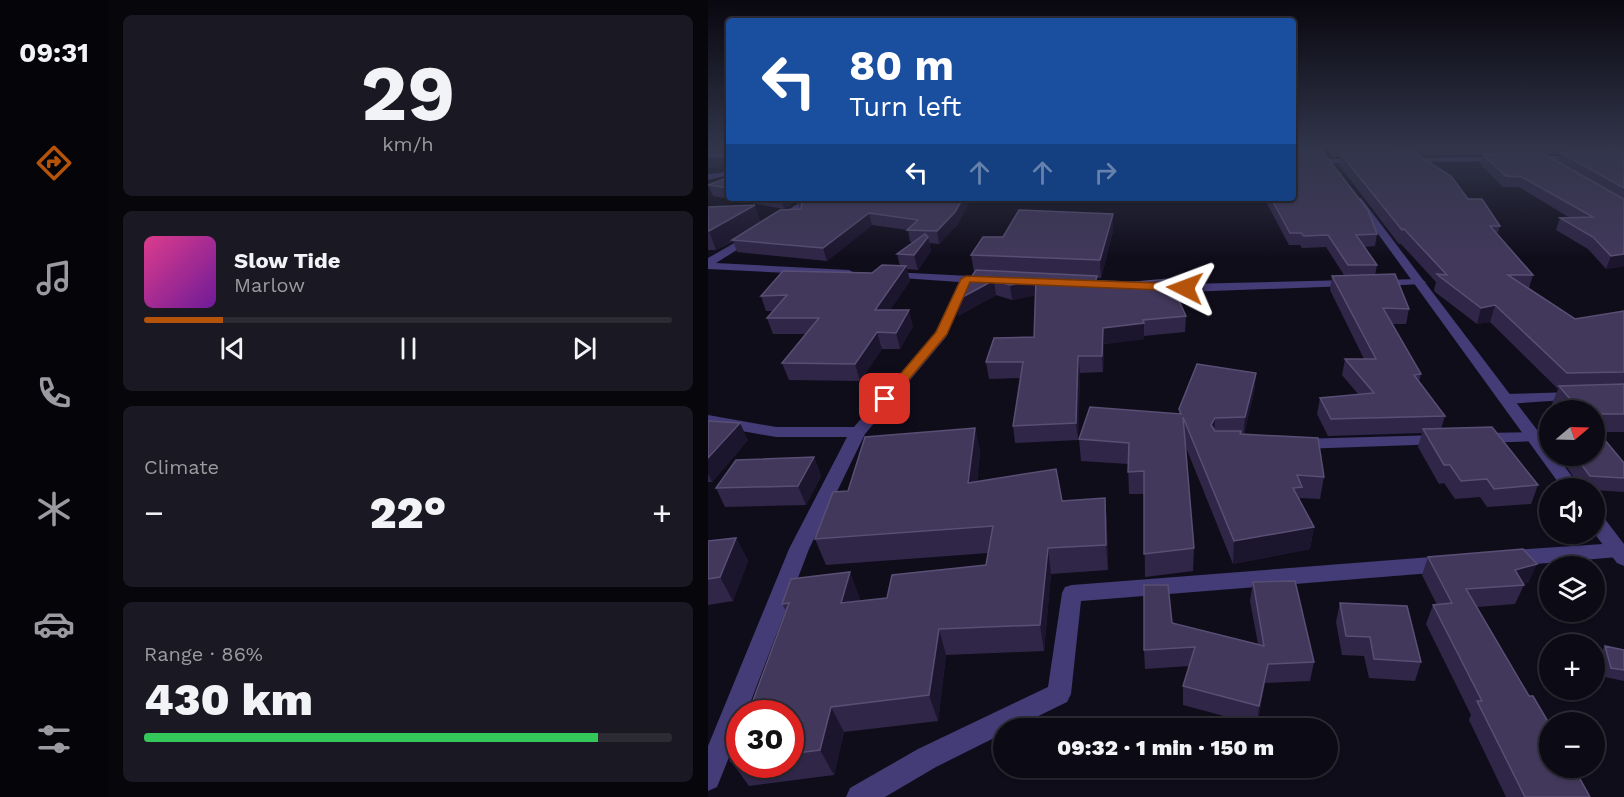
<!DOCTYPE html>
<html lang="en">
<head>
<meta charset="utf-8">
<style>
	body { margin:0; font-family:"Work Sans",sans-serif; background:#1a1822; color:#f1f3f6; height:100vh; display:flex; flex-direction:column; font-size:22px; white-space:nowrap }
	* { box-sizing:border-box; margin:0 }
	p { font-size:20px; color:#9a9aa0 }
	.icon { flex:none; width:33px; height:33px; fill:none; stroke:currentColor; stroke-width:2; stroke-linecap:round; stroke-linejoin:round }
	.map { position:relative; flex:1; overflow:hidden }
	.panel { display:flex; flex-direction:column; gap:15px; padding:15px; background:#07060b; width:600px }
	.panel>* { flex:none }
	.guide { position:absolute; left:18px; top:18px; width:570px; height:183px; border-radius:6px; box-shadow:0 2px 4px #0004,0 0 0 2px #2c2b34; background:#1a4fa0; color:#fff; overflow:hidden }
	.needle { width:39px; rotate:71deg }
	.controls { position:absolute; left:831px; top:400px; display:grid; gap:12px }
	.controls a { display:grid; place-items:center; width:66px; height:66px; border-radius:50%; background:#0c0a14; box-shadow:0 2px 4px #0004,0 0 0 2px #2c2b34; font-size:30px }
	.speed { position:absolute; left:18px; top:700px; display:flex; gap:12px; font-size:30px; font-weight:700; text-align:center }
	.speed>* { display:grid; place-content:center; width:78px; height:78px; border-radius:50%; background:#0c0a14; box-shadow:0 2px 4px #0004,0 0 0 2px #2c2b34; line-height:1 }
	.speed .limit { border:9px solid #d22; background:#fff; color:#111 }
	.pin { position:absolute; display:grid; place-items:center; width:51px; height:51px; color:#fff; margin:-26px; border-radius:12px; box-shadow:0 3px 9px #0006 }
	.me { position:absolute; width:66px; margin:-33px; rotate:273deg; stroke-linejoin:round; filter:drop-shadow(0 0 4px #0008) }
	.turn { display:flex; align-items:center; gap:21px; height:126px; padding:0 24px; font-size:27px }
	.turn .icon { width:78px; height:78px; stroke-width:2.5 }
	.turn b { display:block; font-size:42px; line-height:51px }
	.lanes { display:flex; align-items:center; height:57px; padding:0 24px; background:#0003; justify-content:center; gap:30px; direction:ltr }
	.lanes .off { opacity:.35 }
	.big { font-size:45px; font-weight:800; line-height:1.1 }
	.panel .widget { flex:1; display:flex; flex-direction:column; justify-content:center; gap:9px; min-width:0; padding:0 21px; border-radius:9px; background:#1a1822 }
	.panel .dial { align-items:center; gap:0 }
	.dial b { font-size:78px; line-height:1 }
	.song { display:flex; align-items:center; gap:18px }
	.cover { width:72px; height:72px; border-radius:9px; background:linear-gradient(135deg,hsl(330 70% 55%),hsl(280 70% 35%)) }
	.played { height:6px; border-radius:3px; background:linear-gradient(90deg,#b45309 15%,#2c2b34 15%) }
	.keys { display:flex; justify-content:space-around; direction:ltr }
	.heat { display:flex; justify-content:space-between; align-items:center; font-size:33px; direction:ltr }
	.charge { height:9px; border-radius:4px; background:linear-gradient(90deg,#34c759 86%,#2c2b34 0) }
	.trip { position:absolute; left:285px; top:718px; width:345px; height:60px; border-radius:30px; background:#0c0a14; box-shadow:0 2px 4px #0004,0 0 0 2px #2c2b34; font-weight:800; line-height:60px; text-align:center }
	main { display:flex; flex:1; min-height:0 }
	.tabs { display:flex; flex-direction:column; width:108px; justify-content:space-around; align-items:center; background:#050408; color:#9a9aa0 }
	.tabs .icon { width:42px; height:42px }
	.tabs .current { color:#b45309 }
	.tabs b { font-size:27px; color:#f1f3f6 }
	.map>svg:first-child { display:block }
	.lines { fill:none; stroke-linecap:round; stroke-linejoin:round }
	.minor { fill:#433c76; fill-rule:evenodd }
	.tertiary { fill:#433c76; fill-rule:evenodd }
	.wall { fill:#302647; fill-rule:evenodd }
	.shaded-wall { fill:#1c152e }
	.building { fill:#42385b; stroke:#594f74; stroke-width:1.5 }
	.route { fill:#b45309; stroke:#753606; stroke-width:1.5 }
</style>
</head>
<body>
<main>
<nav class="tabs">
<b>09:31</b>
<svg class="icon current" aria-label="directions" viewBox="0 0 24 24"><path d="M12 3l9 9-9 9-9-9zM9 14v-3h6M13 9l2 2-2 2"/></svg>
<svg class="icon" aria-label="music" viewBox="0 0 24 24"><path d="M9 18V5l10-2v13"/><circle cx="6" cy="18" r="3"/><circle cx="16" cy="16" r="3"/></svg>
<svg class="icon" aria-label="phone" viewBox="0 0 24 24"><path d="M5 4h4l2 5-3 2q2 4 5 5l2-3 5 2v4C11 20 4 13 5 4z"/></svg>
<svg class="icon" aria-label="climate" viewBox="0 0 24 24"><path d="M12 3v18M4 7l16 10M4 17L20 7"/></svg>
<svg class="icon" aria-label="car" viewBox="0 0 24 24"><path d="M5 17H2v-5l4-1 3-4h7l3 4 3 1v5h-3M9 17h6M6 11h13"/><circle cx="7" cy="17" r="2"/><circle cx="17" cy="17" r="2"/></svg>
<svg class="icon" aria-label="filters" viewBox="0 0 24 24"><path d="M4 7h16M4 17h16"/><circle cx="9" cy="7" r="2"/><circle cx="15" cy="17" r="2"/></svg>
</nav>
<section class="panel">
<div class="widget dial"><b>29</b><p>km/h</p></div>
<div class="widget">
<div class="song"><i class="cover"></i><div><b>Slow Tide</b><p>Marlow</p></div></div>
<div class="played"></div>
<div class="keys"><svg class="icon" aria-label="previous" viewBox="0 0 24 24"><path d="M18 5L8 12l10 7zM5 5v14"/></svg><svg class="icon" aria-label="pause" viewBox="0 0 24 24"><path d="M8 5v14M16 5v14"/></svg><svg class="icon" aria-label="next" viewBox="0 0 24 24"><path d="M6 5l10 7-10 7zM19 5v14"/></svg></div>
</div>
<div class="widget"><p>Climate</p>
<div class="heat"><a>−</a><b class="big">22°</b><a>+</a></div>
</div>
<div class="widget"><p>Range · 86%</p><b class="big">430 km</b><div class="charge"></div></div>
</section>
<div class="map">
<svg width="916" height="797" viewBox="0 0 916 797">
	<rect width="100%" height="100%" fill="#100d1b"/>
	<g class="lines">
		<path class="minor" d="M870 155 874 157 873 159 822 161 818 159 822 157Z
			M792 157 796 159 795 161 696 162 692 160 696 158Z
			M621 159H651L655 161 651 163H618L617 161Z
			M21 168V175L0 180V174L13 173Z
			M99 198H110L73 222H67V218Z
			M44 233 48 234V238L8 263 141 270 147 273 141 276 0 269V258Z
			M183 272 282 277 288 280 282 283 262 282 238 337 157 434 101 549 38 714H32V730L9 787 0 791V746L81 549 139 437H68L0 425V415L68 427H146L227 333 251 282 179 277 177 275Z
			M369 279 477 284 641 280 647 283 641 286 477 292 365 284V280Z
			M712 279 718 282 716 284 671 286 665 283 671 280Z
			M867 392 872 393 874 396 872 399 798 404 790 399 798 394Z
			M826 432 834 437 832 441 775 443 767 438 775 433Z
			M730 435 738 440 736 444 592 449 586 448 584 444 586 440 592 439Z
			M910 543 916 545V555L910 557 804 566 797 563 794 558 797 553 804 550Z
			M736 556 743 559 746 564 743 569 736 572 373 601 363 694 359 702 304 729H296V733L228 767 177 797H138L142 788 210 749 340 687 354 593 357 587 364 585Z"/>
		<path class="tertiary" d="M647 198H653L842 447V456H849L873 489H855L647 202Z
			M886 512 893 514 916 544V566L909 563 886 533Z"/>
	</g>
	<path class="wall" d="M0 147H21V166L0 168Z
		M617 147H916V266L898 269 880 249 848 230 852 218H862L811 187H795L772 164 774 155 711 156 792 226 789 234 825 275 821 288 867 319 916 311V432H891L916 463V492L886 490V489H874L851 456H886V411H849L844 404 850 389 782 322 769 324 727 292 726 290 728 282 693 244H691L631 165 632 157H624ZM852 154 850 162 836 155Z
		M21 177V198H263L250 224 231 244 221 243 223 251 210 270 199 269 202 281 182 310 205 326 192 349H174L152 381 81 380 74 363 98 334H65L59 318 66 311H58L53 296 164 273 192 266 189 254 206 242H202L200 230 164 225 119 261 29 252 25 241 8 250H0V207L53 222 92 210 89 201 76 209 5 196 0 185Z
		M556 198H585L669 234 667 246 656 247 669 265 667 275 701 309 698 324H684L713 374 711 381 737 416 733 429 830 485 823 504 779 507 772 497 747 499 736 483 731 484 710 447 714 433 620 436 609 414 612 398 650 394 634 375 637 359H656L622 290 624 276 636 275 618 247 594 248 592 245H581Z
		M405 231 393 278H389L390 286 478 316 477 332 436 336V339L396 344 395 372 372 373 370 440 307 443 305 426 312 378 281 379 278 362 326 337 327 295 304 300 288 295 250 316 266 272 263 255 295 237Z
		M548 373 546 393 536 434 616 477 612 499 592 498V501L606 527 602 549 525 564 477 445 486 548 485 571 437 577 436 494H421L420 464 373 461 371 439 471 414V409Z
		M0 421 40 440 4 482H0Z
		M267 428 272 452 269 482 354 501 397 498 399 524 400 570 343 574 336 651 238 655 230 721 136 732 126 775 41 786 23 761 32 738V765H82V714L78 611 74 604 152 598 151 601 179 598 278 565 280 553 118 565 107 539 140 491Z
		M842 433V445L839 439Z
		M106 457 113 476 98 505 17 507 8 488Z
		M28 538 40 561 25 601 0 605V541Z
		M720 557 821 582 815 584 816 585 807 604 769 607 821 696 882 797H798L761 720 763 715 718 624 725 605H729L714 575Z
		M545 582 606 662 602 681 557 683 549 725 475 705V686L481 666 437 669 436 650 464 623 550 644 542 601Z
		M632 603 713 662 707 681 661 678 656 656 634 655 628 622Z
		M897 646 916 650V681L897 677 891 655Z"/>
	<path class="shaded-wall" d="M21 156V166L0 168V157Z
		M73 198H95L89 200V201L76 209Z
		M255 198H263L250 224 231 244 229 231Z
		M442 198H465L442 201Z
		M47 205 53 223 8 250 1 231Z
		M161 213 164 225 119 261 115 248Z
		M405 214V231L393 278 392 260Z
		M220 237 223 251 210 270 206 255Z
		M916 254V266L898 269 903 256Z
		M198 266 202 281 171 326 167 310Z
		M389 276 390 290 386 286Z
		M286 280 288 295 250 316 247 301Z
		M328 280 329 295 304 300 302 285Z
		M787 305 782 322 769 324 773 308Z
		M201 310 205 326 192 349 188 333Z
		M436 323V339L396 344 395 372 394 356 395 328Z
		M169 332 174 349 152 381 147 364Z
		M370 356 372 373 370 440 368 423Z
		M548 373 546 393 535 438 537 417Z
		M507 418 506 440 503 425Z
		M32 423 40 440 4 482 0 474V458Z
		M267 428 272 452 266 508 260 483Z
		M106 457 113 476 98 505 90 486Z
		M397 498 399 524 400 570 398 545Z
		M606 527 602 549 525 564 526 541Z
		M28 538 40 561 25 601 12 577Z
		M340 548 343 574 336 651 332 625Z
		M829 564 821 582 811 585 807 570Z
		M142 572 152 598 144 629 133 603Z
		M231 629 238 655 230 721 221 695Z
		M560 664 557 683 549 725 551 706Z
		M123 707 136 732 126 775 112 750Z"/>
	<path class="building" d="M18 147H21V156L0 157V149L17 148Z
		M585 147H611L660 210 669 234 648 235 669 265H640L620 235 596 236 593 233H582L563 198H585Z
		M916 148V188L853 153Z
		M705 152 743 176 760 199H774L792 226H782L825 275H800L867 319 916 311V372L859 373 787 305 773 308 731 276 729 274 739 275 696 229 694 230 632 153Z
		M834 153 916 199V254L903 256 885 237 852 218 885 217 814 177 798 176 774 154Z
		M21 177V188L0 185Z
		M93 198H255L247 212 229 231 199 230 210 220 161 213 115 248 24 240 72 210 93 209 94 201 89 200Z
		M47 205 1 231H0V207Z
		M311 210 405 214 392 260 263 255 275 237H295Z
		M217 234 220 237 206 255 189 254Z
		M174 265 198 266 167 310H201L188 333 169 332 147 364 74 363 111 318H59L79 295 53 296 75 271 164 273Z
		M268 270 389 276 386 286 461 279 478 316 435 320 436 323 395 328 394 356H370L368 423 305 426 315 362H278L286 338 326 337 328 280 302 285 286 280 247 301Z
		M687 274 701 309 675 308 713 374 706 375 737 416 623 419 612 398 666 393 637 359H668L624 276Z
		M489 364 548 373 537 417 507 418 503 425 507 431H533L532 434 610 438 616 477 589 475 594 487 585 488 606 527 526 541 475 417 486 548 436 554V471L420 472 421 443 371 439 382 407 473 414 471 409Z
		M916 384V414H886V411H872L851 386Z
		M0 421 32 423 0 458Z
		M784 427 830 485 786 489 779 479 753 481 742 465H736L715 429Z
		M886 427 916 463V478L882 476 867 456H886Z
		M267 428 260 483 348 469 354 501 397 498 398 545 340 548 332 625 231 629 221 695 123 707 112 750 82 754V714H40L81 603 74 604 83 579 142 572 133 603 179 598 184 575 278 565 285 526 107 539 125 492 140 491 157 437Z
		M106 457 90 486 8 488 28 460Z
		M28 538 12 577 0 579V541Z
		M815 549 829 564 807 570 816 585 758 589 821 696H825L842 725V768H866L882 797H817L769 701H774L725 605 744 603 720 557Z
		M587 581 606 662 560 664 551 706 475 686 487 647 436 650V585H460L464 623 556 646 545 582Z
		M632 603 699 606 713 662 666 659 662 637 638 636Z
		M897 646 916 650V670L903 668Z
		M32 738V760L23 761Z"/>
	<linearGradient id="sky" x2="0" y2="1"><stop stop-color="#09070f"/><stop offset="0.57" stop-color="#31354a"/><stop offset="1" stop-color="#31354a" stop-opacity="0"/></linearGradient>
	<rect width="916" height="258" fill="url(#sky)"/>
	<path class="route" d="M258 276 477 284 483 288 477 291 262 282 239 334 182 402H173L171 399 173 397 228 332 253 279Z"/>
</svg>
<div class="controls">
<a><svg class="needle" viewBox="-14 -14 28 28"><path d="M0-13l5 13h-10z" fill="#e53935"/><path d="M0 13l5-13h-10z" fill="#9a9aa0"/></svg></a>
<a><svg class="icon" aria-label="sound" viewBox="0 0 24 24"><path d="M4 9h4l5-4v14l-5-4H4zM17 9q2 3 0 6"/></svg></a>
<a><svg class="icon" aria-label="layers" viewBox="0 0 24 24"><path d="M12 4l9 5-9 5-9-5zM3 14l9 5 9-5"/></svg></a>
<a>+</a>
<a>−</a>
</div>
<div class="speed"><div class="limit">30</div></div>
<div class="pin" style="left:177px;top:399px;background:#d93025"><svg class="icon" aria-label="arrive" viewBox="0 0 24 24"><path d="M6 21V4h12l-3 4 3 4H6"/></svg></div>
<svg class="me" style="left:477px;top:288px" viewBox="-20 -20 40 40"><path d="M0-17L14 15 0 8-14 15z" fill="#b45309" stroke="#fff" stroke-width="4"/></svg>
<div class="trip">09:32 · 1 min · 150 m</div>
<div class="guide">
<div class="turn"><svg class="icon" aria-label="left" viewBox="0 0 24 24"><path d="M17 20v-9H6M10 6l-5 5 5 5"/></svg><div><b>80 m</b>Turn left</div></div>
<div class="lanes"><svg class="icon" aria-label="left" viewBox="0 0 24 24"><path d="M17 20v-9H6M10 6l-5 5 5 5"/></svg><svg class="icon off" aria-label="ahead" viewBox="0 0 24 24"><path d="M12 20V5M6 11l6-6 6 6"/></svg><svg class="icon off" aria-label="ahead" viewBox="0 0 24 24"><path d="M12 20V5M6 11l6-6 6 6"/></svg><svg class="icon off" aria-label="right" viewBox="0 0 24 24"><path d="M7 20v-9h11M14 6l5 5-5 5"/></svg></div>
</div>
</div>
</main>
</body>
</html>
